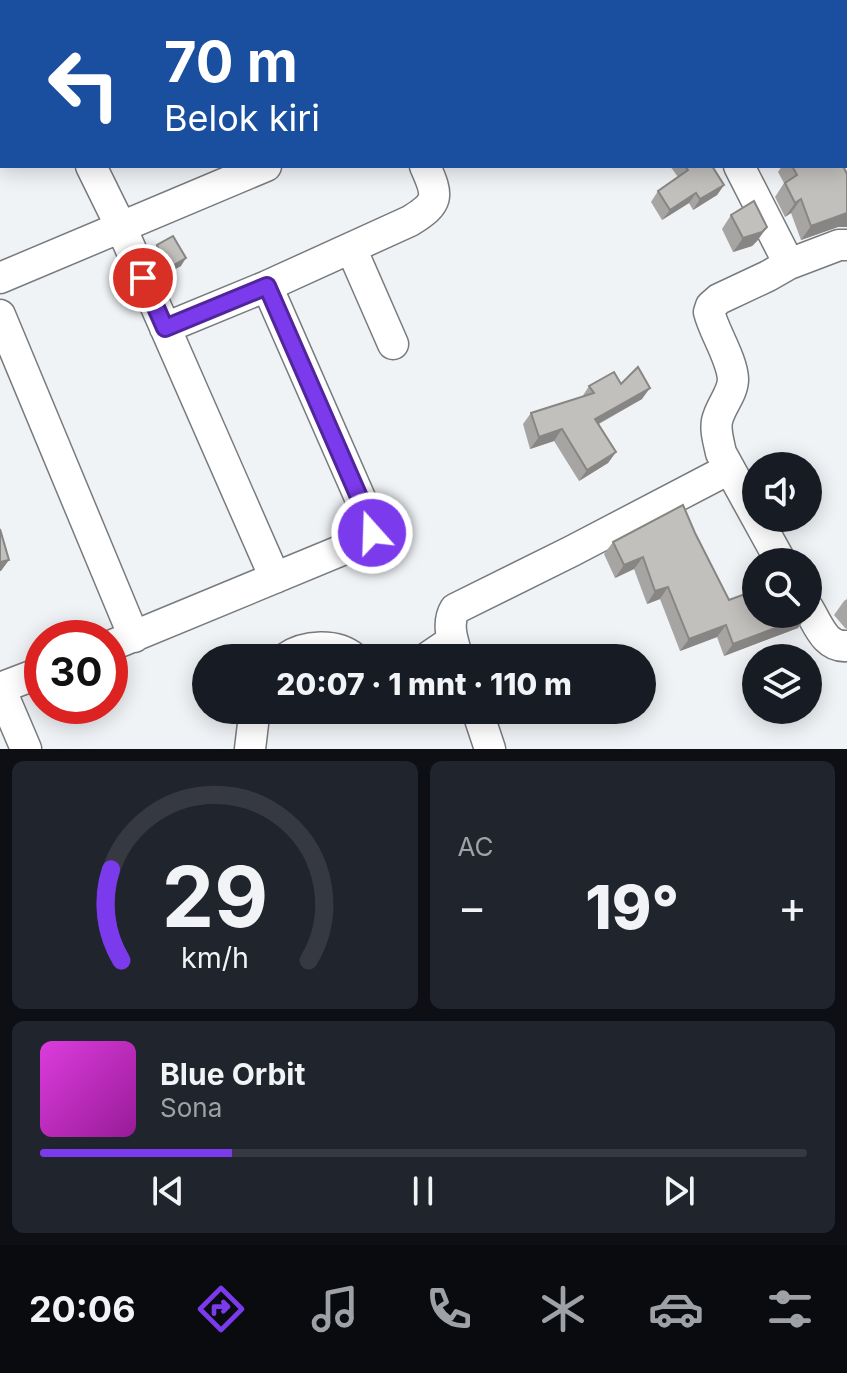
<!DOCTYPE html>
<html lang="id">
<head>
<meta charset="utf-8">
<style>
	body { margin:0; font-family:Inter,sans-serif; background:#20242c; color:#f1f3f6; height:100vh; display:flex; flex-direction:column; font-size:30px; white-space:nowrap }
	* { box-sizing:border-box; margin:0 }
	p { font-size:26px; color:#9ea1a6 }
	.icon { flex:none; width:44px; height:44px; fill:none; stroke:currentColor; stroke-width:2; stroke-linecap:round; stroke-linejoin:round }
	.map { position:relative; height:749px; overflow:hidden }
	.panel { display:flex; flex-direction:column; gap:12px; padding:12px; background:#0d0f14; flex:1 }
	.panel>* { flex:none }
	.hud { position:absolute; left:0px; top:0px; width:848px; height:168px; box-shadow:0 4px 20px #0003; background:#1a4fa0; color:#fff; overflow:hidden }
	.fabs { position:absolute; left:742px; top:452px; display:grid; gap:16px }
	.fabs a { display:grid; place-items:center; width:80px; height:80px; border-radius:50%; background:#171b24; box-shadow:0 4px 20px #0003; font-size:40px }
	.speed { position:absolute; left:24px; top:620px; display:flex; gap:16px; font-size:40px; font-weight:700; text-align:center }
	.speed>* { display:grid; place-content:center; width:104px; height:104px; border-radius:50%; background:#171b24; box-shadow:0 4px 20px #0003; line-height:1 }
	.speed .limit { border:12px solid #d22; background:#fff; color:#111 }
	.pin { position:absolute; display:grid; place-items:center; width:68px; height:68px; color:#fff; margin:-34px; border:4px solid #fff; border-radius:50%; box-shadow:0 2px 8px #0007 }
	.me { position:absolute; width:88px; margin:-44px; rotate:340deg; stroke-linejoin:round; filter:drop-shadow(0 0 6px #0008) }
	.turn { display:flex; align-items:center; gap:28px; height:168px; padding:0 32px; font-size:36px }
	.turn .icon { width:104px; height:104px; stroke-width:2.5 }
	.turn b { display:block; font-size:56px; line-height:68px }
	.big { font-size:60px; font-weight:800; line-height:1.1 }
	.panel .widget { flex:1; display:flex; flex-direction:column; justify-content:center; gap:12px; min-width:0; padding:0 28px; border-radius:12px; background:#20242c }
	.panel .dial { align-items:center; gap:0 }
	.dial svg { height:208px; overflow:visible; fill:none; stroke:#363941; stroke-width:7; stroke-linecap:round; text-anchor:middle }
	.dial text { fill:#f1f3f6; stroke:none }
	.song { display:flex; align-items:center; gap:24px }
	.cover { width:96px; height:96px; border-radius:12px; background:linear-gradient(135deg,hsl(300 70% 55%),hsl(300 70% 35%)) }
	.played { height:8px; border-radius:4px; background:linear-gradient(90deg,#7c3aed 25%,#363941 25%) }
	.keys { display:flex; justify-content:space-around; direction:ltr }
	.heat { display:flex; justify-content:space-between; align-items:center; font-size:44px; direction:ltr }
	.panel .tiles { flex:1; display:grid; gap:12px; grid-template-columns:1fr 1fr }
	.widget:last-child { grid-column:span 2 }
	.trip { position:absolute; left:192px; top:644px; width:464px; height:80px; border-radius:40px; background:#171b24; box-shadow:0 4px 20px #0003; font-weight:800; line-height:80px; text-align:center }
	.tab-bar { display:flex; height:128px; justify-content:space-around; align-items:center; background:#090b0e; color:#9ea1a6 }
	.tab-bar .icon { width:56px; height:56px }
	.tab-bar .current { color:#7c3aed }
	.tab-bar b { font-size:36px; color:#f1f3f6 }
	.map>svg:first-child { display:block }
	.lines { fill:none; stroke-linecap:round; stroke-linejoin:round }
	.street-casing { stroke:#787b7e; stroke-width:33 }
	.street { stroke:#fff; stroke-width:30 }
	.wall { fill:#a7a5a3 }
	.shaded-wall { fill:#888684 }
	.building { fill:#c2c0bd; stroke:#888684; stroke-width:2 }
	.route-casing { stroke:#51269a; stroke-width:20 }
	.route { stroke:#7c3aed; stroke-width:14 }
</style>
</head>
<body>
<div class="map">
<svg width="847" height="749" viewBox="0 0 847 749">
	<rect width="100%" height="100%" fill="#f0f3f6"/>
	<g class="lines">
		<g class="street-casing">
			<path id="street" d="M141 0 142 2
				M254 0 255 2
				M365 0 366 2
				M30 2 32 0
				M420 2 421 0
				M0 31 2 29
				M91 166 121 227 275 578
				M739 166 789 264
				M351 248 393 344
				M0 278 266 166
				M0 315 134 637
				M165 328 267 286 410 221C439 203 439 197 425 166
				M781 562 721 453C719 443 715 431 717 421 720 406 733 394 733 379 732 359 714 332 709 312L711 306 719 299 768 276 789 264 839 245H847
				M808 608C818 624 825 648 847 646
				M110 646 364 541C371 536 374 532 371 523L267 286
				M286 658C305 645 336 643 354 658
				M427 658 452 641
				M458 658C453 642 446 624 455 609L572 551 729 469
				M0 688 26 749
				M0 688 42 672
				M477 710 490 749
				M250 749 253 724 251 710"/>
		</g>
		<use href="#street" class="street"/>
	</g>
	<path class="wall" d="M198 0H246L248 2H200Z
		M670 166H712L724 185 717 195 693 210 689 203 662 220 651 202 658 191 678 177Z
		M782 166H843L847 174V227H838L801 240 791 213 785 217 775 197 784 183 778 172Z
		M731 215 767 227 757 241 752 246 733 252 722 229Z
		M157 245 181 266 162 276 152 252Z
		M621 384 642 399 599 424 616 452 608 463 579 481 554 441 530 449 523 424 531 413 582 397 589 386Z
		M695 533 729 600 756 614 807 616 798 628 724 656 717 637 680 651 660 599 647 604 634 569 615 578 604 554 613 542Z
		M847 599V629L845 628 834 615 844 601Z
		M318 710H359L356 714 323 724Z"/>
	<path class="shaded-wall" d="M724 185 717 195 693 210 700 199Z
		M696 193 689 203 662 220 670 210Z
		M801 199 791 213 785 217 795 203Z
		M847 213V227H838L801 240 811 226Z
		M767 227 757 241 752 246 733 252 743 238Z
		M186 258 181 266 162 276 167 269Z
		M650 388 642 399 587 430 595 419Z
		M562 429 554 441 530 449 539 437Z
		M616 452 608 463 579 481 587 470Z
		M643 557 634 569 615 578 624 565Z
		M9 560 1 571H0V562Z
		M668 587 660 599 647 604 655 591Z
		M807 616 798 628 724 656 733 644Z
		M726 625 717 637 680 651 689 639Z
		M333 710H359L356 714 323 724Z"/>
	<path class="building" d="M212 0H246L248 2H213Z
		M278 0H323L324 2H276Z
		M442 0H493V2H441Z
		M685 166H712L724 185 700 199 696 193 670 210 658 191 688 170Z
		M792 166H843L847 174V213L811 226 801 199 795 203 785 183 797 175Z
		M754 201 767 227 762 232 743 238 731 215Z
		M173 236 186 258 167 269 157 245Z
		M638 367 650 388 595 419 616 452 587 470 562 429 539 437 531 413 594 393 589 386 614 372 621 384Z
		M683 505 695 533 729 600 756 590V614H806L807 616 733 644 726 625 689 639 668 587 655 591 643 557 624 565 613 542Z
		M0 529 9 560 0 562Z"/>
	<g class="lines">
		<g class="route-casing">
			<path id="route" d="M143 278 165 328 267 286 373 529 372 533"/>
		</g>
		<use href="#route" class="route"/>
	</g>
</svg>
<div class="fabs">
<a><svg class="icon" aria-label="sound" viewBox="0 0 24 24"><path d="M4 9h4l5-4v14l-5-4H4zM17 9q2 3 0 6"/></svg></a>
<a><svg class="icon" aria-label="search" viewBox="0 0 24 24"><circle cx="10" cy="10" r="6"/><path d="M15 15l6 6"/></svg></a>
<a><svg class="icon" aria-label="layers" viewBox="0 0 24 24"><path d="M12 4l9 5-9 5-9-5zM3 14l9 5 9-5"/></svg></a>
</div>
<div class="speed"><div class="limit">30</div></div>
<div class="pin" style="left:143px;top:278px;background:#d93025"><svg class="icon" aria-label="arrive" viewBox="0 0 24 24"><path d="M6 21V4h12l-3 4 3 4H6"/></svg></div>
<svg class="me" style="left:372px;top:533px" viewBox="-20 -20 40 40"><circle r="17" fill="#7c3aed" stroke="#fff" stroke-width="3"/><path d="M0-11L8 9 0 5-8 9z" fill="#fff"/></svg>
<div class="trip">20:07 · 1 mnt · 110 m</div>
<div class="hud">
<div class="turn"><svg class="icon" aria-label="left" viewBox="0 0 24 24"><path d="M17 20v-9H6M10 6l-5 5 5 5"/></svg><div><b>70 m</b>Belok kiri</div></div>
</div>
</div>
<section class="panel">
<div class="tiles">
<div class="widget dial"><svg viewBox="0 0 100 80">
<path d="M14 69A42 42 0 1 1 86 69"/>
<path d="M14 69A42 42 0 0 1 10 34" stroke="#7c3aed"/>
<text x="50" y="56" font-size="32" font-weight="700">29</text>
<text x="50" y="72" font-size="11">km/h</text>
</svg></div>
<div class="widget"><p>AC</p>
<div class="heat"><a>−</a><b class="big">19°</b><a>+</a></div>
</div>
<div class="widget">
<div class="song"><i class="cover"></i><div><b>Blue Orbit</b><p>Sona</p></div></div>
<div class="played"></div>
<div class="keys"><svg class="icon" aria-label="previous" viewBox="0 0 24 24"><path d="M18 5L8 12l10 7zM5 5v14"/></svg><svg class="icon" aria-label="pause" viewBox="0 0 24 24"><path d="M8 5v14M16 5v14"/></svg><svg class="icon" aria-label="next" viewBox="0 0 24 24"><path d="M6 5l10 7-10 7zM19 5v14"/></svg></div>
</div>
</div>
</section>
<nav class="tab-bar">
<b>20:06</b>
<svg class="icon current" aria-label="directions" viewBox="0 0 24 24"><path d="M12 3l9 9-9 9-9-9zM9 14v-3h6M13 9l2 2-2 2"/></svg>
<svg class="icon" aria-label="music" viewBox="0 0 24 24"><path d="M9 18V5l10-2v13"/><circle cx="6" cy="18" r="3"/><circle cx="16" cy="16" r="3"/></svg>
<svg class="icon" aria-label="phone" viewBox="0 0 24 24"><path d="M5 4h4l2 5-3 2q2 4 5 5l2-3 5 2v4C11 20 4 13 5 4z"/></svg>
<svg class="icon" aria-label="climate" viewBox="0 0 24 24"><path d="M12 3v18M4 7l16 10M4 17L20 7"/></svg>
<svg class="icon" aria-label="car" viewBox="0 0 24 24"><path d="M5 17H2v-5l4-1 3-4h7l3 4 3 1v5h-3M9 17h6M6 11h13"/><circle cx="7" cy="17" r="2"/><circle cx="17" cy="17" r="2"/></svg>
<svg class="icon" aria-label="filters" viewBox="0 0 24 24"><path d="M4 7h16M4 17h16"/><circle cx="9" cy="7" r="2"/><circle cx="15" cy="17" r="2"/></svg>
</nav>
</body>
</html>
